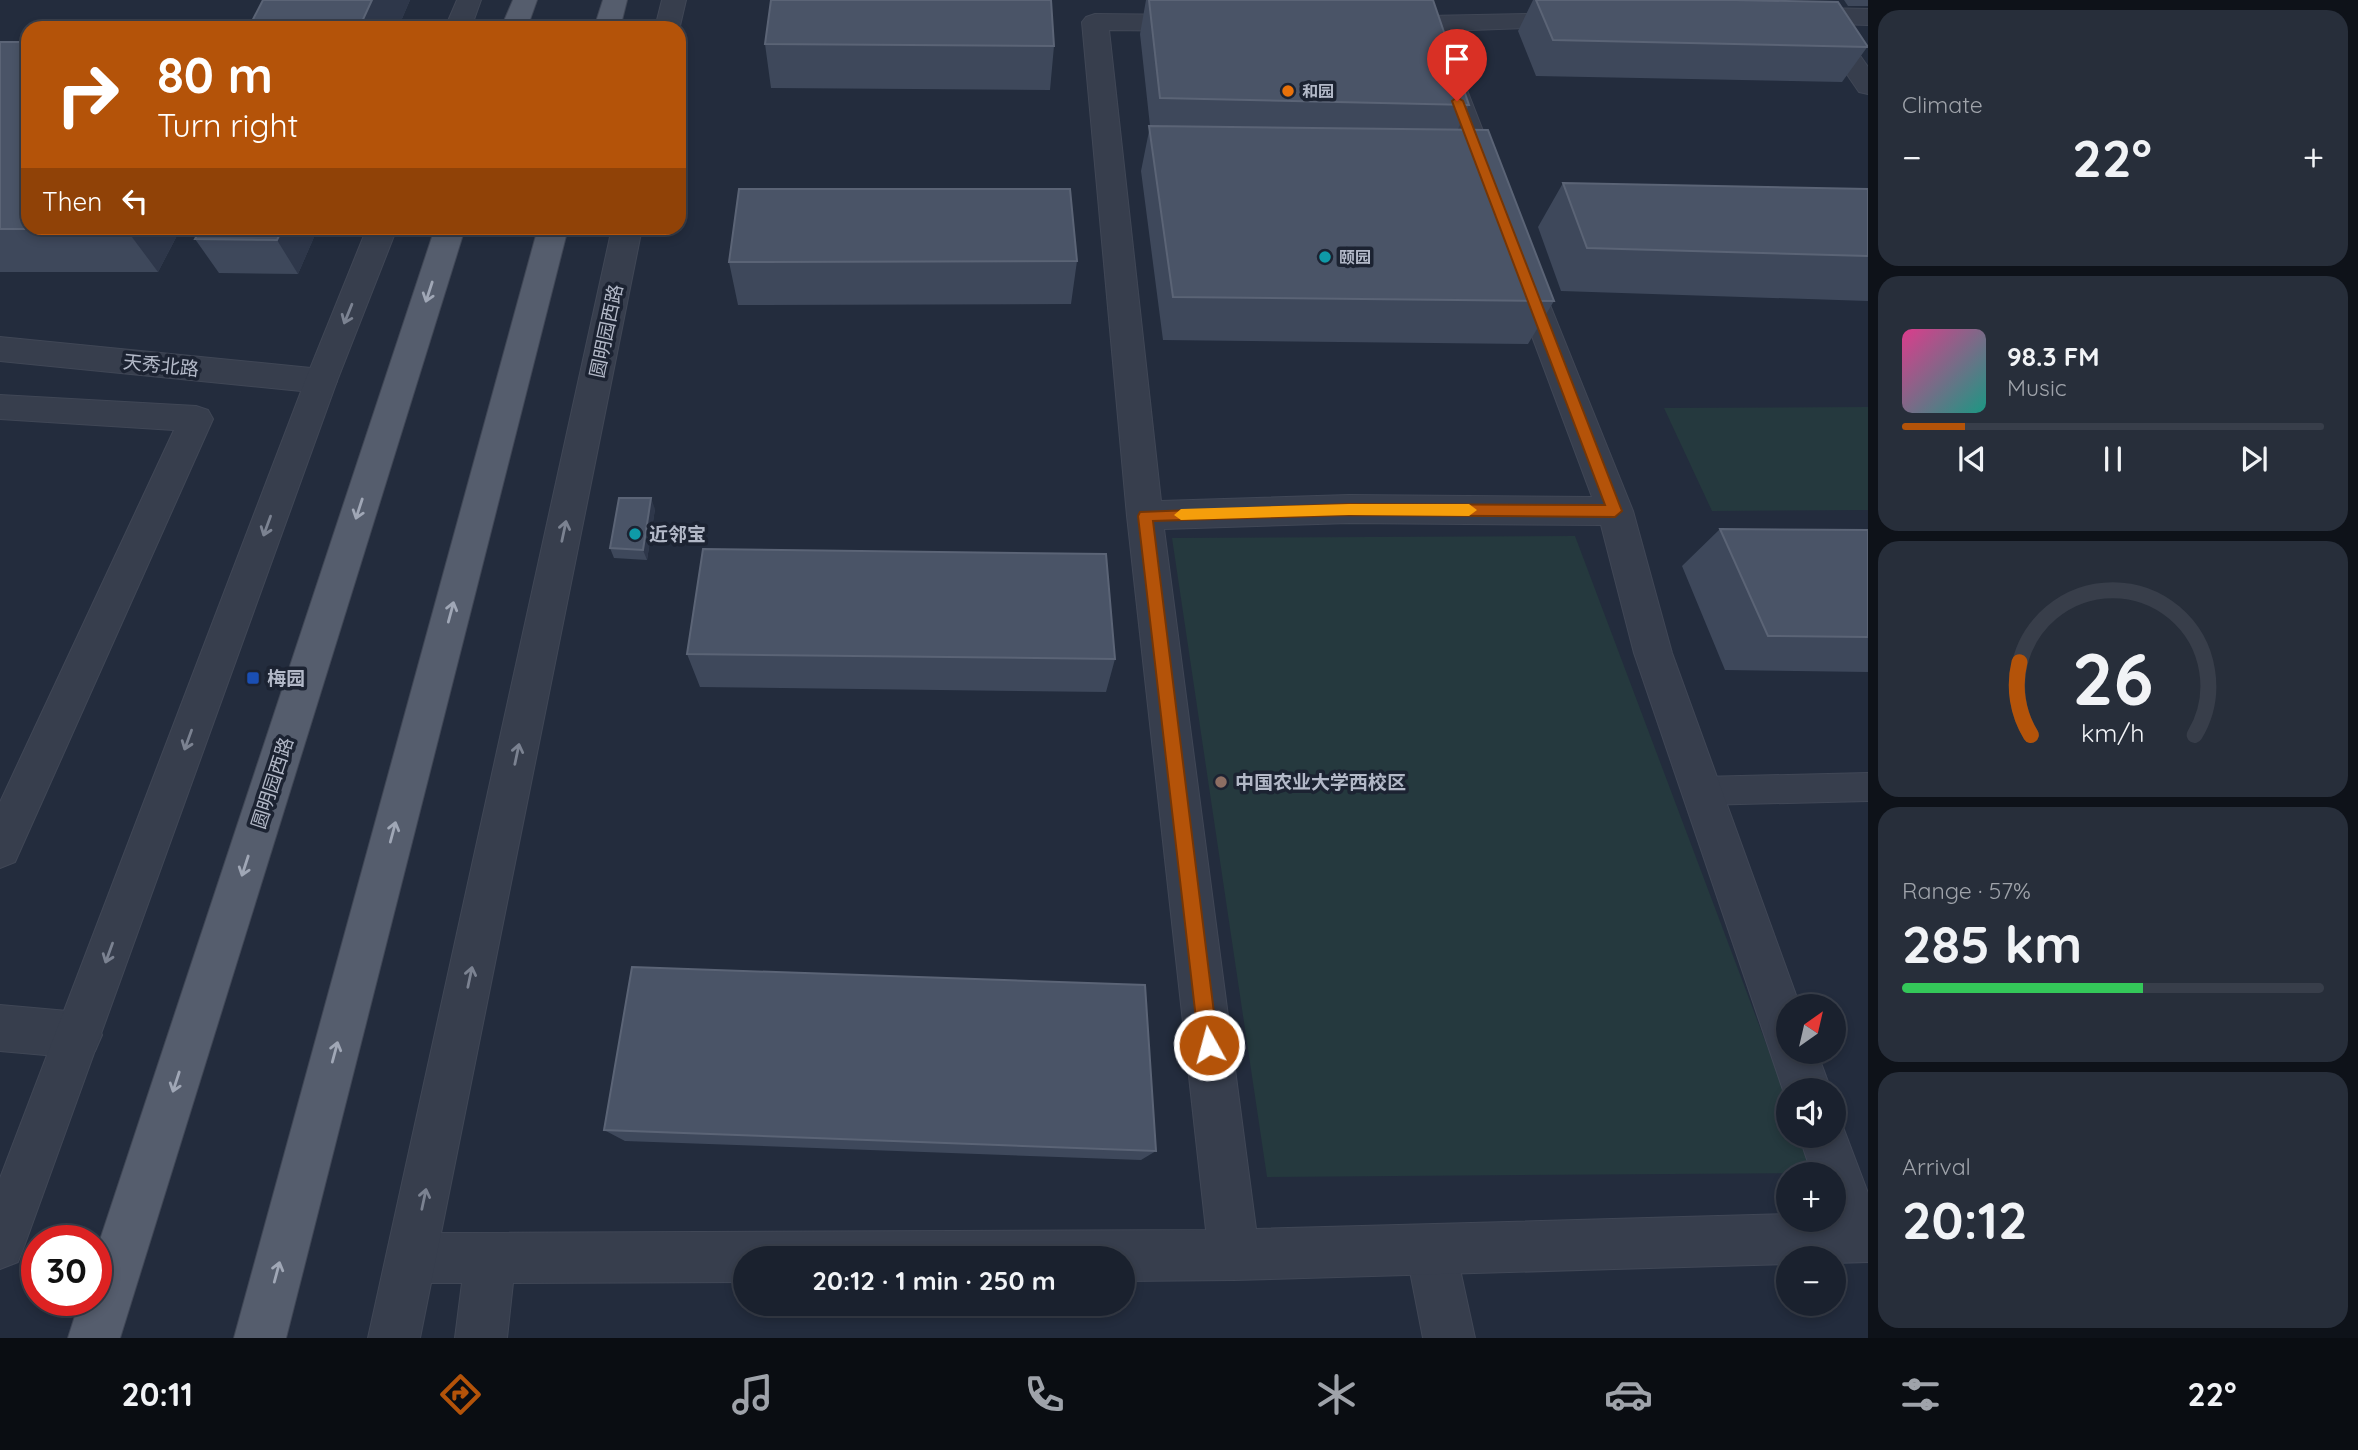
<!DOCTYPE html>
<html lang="en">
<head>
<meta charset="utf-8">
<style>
	body { margin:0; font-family:Quicksand,"Noto Sans SC",sans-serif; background:#272e3a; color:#f1f3f6; height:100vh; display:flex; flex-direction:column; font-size:26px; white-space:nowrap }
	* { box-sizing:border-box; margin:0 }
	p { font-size:23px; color:#9fa3aa }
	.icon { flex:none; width:38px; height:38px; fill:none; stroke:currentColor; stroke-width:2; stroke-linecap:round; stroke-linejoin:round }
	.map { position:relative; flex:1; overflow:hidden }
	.drawer { display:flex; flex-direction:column; gap:10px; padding:10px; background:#0e1219; width:490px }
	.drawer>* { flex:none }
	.top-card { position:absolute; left:21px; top:21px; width:665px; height:214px; border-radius:21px; box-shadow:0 4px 10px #0003,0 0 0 2px #383e4a; background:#b45309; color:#fff; overflow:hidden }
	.needle { width:46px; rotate:34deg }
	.buttons { position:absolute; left:1776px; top:994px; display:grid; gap:14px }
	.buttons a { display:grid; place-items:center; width:70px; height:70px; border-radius:50%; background:#1a212e; box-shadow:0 4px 10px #0003,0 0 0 2px #383e4a; font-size:35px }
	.speed { position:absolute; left:21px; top:1225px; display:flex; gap:14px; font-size:35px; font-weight:700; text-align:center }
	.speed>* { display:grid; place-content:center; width:91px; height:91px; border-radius:50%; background:#1a212e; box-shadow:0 4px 10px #0003,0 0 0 2px #383e4a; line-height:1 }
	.speed .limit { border:10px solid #d22; background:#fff; color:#111 }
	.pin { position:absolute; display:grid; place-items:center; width:60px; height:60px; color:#fff; margin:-72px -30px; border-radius:50% 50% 50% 0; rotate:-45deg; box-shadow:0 0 7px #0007 }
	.pin .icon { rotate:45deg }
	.me { position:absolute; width:77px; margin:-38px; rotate:353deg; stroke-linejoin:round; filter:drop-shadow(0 0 5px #0008) }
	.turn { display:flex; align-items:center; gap:24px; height:147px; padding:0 21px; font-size:32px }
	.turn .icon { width:91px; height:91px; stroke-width:2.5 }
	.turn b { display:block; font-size:49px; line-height:60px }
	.then { display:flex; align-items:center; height:66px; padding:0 21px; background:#0003; gap:14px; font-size:26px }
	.big { font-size:52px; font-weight:700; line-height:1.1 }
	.drawer .widget { flex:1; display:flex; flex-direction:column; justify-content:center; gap:10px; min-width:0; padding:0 24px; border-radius:21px; background:#272e3a }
	.drawer .dial { align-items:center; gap:0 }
	.dial svg { height:182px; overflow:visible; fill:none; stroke:#383e4a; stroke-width:7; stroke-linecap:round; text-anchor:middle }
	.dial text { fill:#f1f3f6; stroke:none }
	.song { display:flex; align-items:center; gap:21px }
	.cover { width:84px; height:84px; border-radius:10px; background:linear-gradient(135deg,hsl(330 70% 55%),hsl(170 70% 35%)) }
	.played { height:7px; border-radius:4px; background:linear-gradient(90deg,#b45309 15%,#383e4a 15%) }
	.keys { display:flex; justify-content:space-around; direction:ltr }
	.heat { display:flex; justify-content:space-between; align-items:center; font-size:38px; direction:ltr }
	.charge { height:10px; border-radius:5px; background:linear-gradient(90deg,#34c759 57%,#383e4a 0) }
	.trip { position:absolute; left:733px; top:1246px; width:402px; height:70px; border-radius:35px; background:#1a212e; box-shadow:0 4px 10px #0003,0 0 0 2px #383e4a; font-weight:700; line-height:70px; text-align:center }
	.tabs { display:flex; height:112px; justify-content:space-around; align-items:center; background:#0a0d12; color:#9fa3aa }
	.tabs .icon { width:49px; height:49px }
	.tabs .current { color:#b45309 }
	.tabs b { font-size:32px; color:#f1f3f6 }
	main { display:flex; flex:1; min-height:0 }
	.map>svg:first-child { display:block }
	.green { fill:#25393e }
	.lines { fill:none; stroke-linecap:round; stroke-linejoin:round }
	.service-casing { stroke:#404756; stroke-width:2 }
	.pedestrian-casing { stroke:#404756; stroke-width:2 }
	.minor-casing { stroke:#404756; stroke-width:2 }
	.tertiary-casing { stroke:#404756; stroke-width:2 }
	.primary-casing { stroke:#404756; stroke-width:2 }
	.service { fill:#373e4d; fill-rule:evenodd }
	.pedestrian { fill:#373e4d; fill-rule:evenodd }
	.minor { fill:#373e4d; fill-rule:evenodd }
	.tertiary { fill:#373e4d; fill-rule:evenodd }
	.primary { fill:#555d6d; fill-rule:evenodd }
	.wall { fill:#3e485b }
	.shaded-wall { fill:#2e374a }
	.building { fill:#4a5467; stroke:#5b6476; stroke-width:2 }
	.oneway { stroke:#a0a7b6 }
	.oneway2 { stroke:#7b8291 }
	.route { fill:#b45309; stroke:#753606; stroke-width:2 }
	.slow { fill:#f59e0b }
	.food-dot { fill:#e8710a; stroke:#1c2332; stroke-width:2.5 }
	.culture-dot { fill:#0f9aa8; stroke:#1c2332; stroke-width:2.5 }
	.transit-dot { fill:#1a4fb4; stroke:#1c2332; stroke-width:2.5 }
	.education-dot { fill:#8d6e63; stroke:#1c2332; stroke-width:2.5 }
	.labels { text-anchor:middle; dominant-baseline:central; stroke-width:7; stroke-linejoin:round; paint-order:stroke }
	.far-poi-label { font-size:16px; font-weight:bold; fill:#b3b9c8; stroke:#1c2332; text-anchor:start }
	.street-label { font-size:19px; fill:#b3b9c8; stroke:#1c2332 }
	.poi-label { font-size:19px; font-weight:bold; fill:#b3b9c8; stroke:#1c2332; text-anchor:start }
</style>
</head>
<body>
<main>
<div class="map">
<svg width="1868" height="1338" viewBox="0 0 1868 1338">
	<rect width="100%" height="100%" fill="#232c3d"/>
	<path class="green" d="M1868 407V510L1712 511 1664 408Z
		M1575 536 1788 1102V1136H1801L1815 1173 1267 1177 1172 538Z"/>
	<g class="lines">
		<g class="service-casing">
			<path id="service" d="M1868 773V801L1701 805 1690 801 1686 791 1690 781 1701 777Z"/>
		</g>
		<g class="pedestrian-casing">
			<path id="pedestrian" d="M1431 1226 1449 1233 1456 1251 1475 1338H1423L1406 1251 1413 1233Z"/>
		</g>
		<g class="minor-casing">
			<path id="minor" d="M1820 8 1868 9V25L1838 24 1868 67V94L1859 92 1807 16 1811 11Z
				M1575 13 1584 16 1588 21 1584 26 1444 31 1501 177 1497 183 1487 186 1477 183 1415 24 1419 19 1428 16Z
				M1095 14 1193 15 1202 18 1206 23 1202 28 1193 31 1109 30 1161 501 1349 495 1592 497 1508 272 1512 265 1523 262 1534 265 1633 511 1672 653 1800 1006H1788V1052H1817L1831 1090H1788V1102L1783 1090 1634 653 1601 525 1349 523 1164 529 1256 1229 1788 1214V1220H1834V1174H1812L1799 1136H1834V1117L1840 1119 1868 1193V1262L1834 1263V1258H1788V1264L1234 1280 1124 1281V1258H746V1282L513 1283 507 1338H455L462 1283H412L394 1276 387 1258 394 1240 412 1233 1206 1230 1127 516 1082 22 1086 17Z
				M0 337 321 369 333 373 337 381 333 389 321 393 0 361Z
				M0 395 196 406 208 410 213 419 15 862 0 868V802L174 430 0 419Z
				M0 1005 79 1012 95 1019 102 1035 95 1051 79 1058 0 1051Z"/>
		</g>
		<g class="tertiary-casing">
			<path id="tertiary" d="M457 0H481L471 28H445Z
				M662 0H686L679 30V28H655Z
				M367 228H397L337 381 25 1244 18 1262 0 1269V1178L305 381Z
				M612 228H642L420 1338H368Z"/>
		</g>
		<g class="primary-casing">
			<path id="primary" d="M513 0H537L527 28H501Z
				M603 0H627L620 28H594Z
				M435 228H465L120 1338H68L80 1300H96V1252Z
				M538 228H568L286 1338H234Z"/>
		</g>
		<use href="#service" class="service"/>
		<use href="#pedestrian" class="pedestrian"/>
		<use href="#minor" class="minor"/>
		<use href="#tertiary" class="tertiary"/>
		<use href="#primary" class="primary"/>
	</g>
	<path class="wall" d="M263 0H410L398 28H250L249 27Z
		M1146 0H1433L1469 105 1458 129 1554 301 1528 344 1163 340 1141 171 1150 126 1140 34Z
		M1533 0H1734L1868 46 1842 82 1536 76 1518 31Z
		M1844 0H1868V6H1848Z
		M0 42 28 228H181L158 272H0Z
		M765 44 1054 46 1050 90 771 88Z
		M1563 183 1868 189V301L1561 291 1538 227Z
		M201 228H318L298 274 219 273 195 239Z
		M1077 261 1071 304 738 305 729 262Z
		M655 509 647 560 614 558 610 548Z
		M1720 529 1868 530V672L1725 670 1682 566Z
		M687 654 1115 659 1106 692 700 687Z
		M604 1130 1156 1151 1141 1160 625 1141Z"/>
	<path class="shaded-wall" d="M372 0H410L398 28H361L360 26Z
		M126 228H181L158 272 126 229Z
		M283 228H318L298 274 277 240Z
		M651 498 655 509 647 560 643 550Z"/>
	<path class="building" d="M263 0H372L360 26 249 27Z
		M771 0H1051L1054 46 765 44Z
		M1149 0H1433L1469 105 1160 98Z
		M1536 0H1734L1838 2 1868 47 1553 40Z
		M0 42H28V228H126V229H0Z
		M1149 126 1488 130 1554 301 1173 297Z
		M1563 183 1868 189V256L1587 248Z
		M739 189H1070L1077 261 729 262Z
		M201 228H283L277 240 195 239Z
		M619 498H651L643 550 610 548Z
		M1720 529 1868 530V637L1768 636Z
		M703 549 1106 554 1115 659 687 654Z
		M632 967 1145 985 1156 1151 604 1130Z"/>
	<defs><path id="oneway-shaft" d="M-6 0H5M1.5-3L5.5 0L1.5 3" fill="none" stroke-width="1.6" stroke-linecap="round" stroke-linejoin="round" transform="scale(1.75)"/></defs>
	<g class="oneway">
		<use href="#oneway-shaft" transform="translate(429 292) rotate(108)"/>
		<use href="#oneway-shaft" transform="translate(359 509) rotate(108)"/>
		<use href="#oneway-shaft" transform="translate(451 612) rotate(-75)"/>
		<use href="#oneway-shaft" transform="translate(393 832) rotate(-75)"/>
		<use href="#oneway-shaft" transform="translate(245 866) rotate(108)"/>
		<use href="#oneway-shaft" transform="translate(335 1052) rotate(-75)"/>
		<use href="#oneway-shaft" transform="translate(176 1082) rotate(108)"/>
		<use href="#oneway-shaft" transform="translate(277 1272) rotate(-75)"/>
	</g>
	<g class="oneway2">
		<use href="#oneway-shaft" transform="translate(348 314) rotate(112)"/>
		<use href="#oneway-shaft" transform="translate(267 526) rotate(110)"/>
		<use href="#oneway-shaft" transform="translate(564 531) rotate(-78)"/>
		<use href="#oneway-shaft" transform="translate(188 740) rotate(110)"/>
		<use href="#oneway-shaft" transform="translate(517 754) rotate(-78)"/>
		<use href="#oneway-shaft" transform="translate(109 953) rotate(110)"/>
		<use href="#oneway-shaft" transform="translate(470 977) rotate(-78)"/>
		<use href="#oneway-shaft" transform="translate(424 1199) rotate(-78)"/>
	</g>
	<path class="route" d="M1457 97 1463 101 1622 511 1615 517 1349 515 1153 521 1218 1045 1215 1052 1209 1055 1202 1052 1199 1045 1138 516 1140 512 1349 504 1605 505 1452 101Z"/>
	<path class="slow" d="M1349 504H1469L1477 510 1469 516 1349 515 1181 520 1174 515 1181 509Z"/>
	<circle class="food-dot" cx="1288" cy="91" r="7"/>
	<g class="culture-dot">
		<circle cx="1325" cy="257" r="7"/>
		<circle cx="635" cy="534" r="7"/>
	</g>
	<rect class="transit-dot" x="246" y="671" width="14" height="14" rx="3.5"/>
	<circle class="education-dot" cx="1221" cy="782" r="7"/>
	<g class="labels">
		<g class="far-poi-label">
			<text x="1302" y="91">和园</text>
			<text x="1339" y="257">颐园</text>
		</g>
		<g class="street-label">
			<text transform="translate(606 331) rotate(-78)">圆明园西路</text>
			<text transform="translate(161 365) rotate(6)">天秀北路</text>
			<text transform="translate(272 783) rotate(-72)">圆明园西路</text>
		</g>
		<g class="poi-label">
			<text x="649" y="534">近邻宝</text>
			<text x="267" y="678">梅园</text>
			<text x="1235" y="782">中国农业大学西校区</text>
		</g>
	</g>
</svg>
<div class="buttons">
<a><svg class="needle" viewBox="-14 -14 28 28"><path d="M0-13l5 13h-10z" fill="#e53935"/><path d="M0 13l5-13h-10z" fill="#9fa3aa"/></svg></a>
<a><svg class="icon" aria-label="sound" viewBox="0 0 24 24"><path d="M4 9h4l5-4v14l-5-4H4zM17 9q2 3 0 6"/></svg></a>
<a>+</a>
<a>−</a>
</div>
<div class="speed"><div class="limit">30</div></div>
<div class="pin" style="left:1457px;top:101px;background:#d93025"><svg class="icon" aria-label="arrive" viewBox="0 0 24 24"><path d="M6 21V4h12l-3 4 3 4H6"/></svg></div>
<svg class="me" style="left:1209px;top:1045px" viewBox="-20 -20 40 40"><circle r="17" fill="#b45309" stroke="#fff" stroke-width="3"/><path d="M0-11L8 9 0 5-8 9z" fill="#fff"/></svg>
<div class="trip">20:12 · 1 min · 250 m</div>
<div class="top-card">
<div class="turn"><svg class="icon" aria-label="right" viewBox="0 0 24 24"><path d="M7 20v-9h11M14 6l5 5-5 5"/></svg><div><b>80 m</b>Turn right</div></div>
<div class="then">Then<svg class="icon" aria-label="left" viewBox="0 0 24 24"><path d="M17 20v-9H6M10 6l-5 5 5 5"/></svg></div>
</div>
</div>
<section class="drawer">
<div class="widget"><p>Climate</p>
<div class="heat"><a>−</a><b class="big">22°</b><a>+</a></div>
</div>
<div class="widget">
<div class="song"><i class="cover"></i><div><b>98.3 FM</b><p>Music</p></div></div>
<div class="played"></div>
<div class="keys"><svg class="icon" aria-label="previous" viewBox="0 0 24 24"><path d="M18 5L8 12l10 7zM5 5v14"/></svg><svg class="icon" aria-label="pause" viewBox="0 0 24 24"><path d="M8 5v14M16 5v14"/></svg><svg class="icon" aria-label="next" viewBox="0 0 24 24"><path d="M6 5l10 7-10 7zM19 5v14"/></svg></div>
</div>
<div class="widget dial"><svg viewBox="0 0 100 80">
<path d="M14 69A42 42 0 1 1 86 69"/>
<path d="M14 69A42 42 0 0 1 9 37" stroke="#b45309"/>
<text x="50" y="56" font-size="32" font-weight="700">26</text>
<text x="50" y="72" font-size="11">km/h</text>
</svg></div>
<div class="widget"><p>Range · 57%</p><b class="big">285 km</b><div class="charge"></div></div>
<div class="widget"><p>Arrival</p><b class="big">20:12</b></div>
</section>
</main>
<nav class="tabs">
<b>20:11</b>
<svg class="icon current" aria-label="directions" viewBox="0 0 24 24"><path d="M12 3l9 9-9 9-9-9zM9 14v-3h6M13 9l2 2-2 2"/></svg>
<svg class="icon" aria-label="music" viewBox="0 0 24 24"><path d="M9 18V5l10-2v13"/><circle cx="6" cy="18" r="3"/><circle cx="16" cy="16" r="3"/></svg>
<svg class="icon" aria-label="phone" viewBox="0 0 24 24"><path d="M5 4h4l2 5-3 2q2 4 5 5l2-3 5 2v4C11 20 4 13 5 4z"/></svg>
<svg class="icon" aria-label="climate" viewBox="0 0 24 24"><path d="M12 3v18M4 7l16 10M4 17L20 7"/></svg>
<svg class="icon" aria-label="car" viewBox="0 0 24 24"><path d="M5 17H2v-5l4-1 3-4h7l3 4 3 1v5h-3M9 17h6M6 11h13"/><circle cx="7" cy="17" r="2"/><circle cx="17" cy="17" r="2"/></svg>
<svg class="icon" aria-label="filters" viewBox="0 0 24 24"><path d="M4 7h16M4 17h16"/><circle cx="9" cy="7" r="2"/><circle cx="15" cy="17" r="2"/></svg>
<b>22°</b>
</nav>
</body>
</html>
